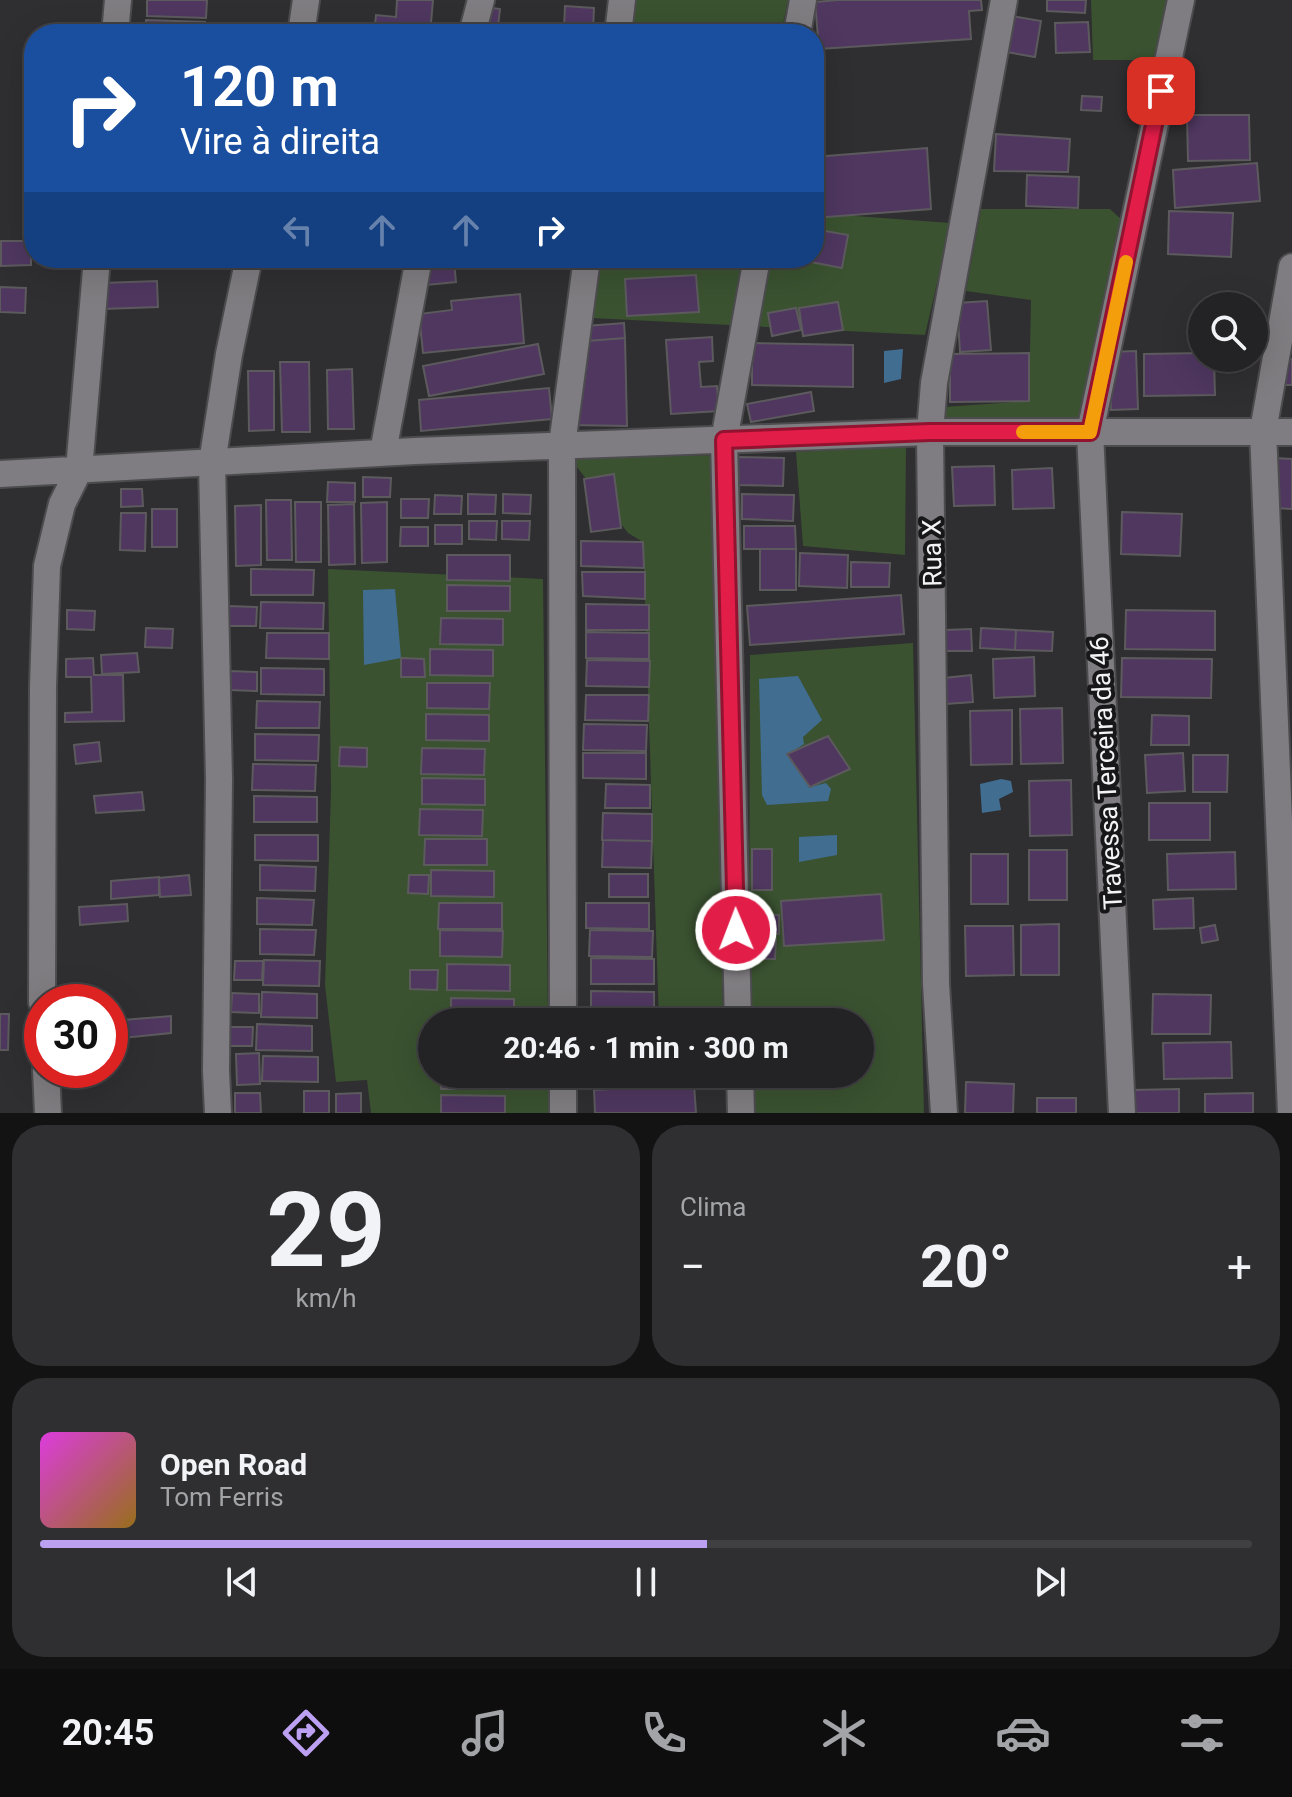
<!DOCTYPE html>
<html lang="pt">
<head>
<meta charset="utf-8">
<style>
	body { margin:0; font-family:Roboto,sans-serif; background:#2f2f32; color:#f1f3f6; height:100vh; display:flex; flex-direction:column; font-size:30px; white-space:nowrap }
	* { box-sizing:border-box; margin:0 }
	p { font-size:26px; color:#a3a4a7 }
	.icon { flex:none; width:44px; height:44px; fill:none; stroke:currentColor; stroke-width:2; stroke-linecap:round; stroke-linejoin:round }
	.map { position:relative; height:1113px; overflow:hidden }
	.sheet { display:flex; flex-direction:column; gap:12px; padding:12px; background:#131314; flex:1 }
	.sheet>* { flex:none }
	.hud { position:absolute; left:24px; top:24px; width:800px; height:244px; border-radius:32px; box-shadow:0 8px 32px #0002,0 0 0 2px #403f42; background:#1a4fa0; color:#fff; overflow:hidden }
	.controls { position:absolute; left:1188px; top:292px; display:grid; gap:16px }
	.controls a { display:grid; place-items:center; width:80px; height:80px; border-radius:50%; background:#232225; box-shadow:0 8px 32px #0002,0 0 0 2px #403f42; font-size:40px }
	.speed { position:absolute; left:24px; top:984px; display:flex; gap:16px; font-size:40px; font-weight:700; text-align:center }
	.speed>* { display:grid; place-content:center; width:104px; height:104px; border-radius:50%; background:#232225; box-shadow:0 8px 32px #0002,0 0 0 2px #403f42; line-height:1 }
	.speed .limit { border:12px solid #d22; background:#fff; color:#111 }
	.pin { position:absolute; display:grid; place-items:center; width:68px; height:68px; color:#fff; margin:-34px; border-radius:16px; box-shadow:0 4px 12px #0006 }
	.me { position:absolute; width:88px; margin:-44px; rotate:359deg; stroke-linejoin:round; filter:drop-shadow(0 0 6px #0008) }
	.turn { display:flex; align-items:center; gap:28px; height:168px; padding:0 24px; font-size:36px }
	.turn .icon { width:104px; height:104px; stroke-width:2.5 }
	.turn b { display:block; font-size:56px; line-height:68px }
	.lanes { display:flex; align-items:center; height:76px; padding:0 24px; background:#0003; justify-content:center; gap:40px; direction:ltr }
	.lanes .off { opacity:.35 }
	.big { font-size:60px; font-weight:700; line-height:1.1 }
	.sheet .card { flex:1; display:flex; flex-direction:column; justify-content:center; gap:12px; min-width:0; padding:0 28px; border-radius:32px; background:#2f2f32 }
	.sheet .dial { align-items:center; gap:0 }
	.dial b { font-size:104px; line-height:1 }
	.song { display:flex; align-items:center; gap:24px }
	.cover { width:96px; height:96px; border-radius:12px; background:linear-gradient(135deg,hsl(300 70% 55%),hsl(40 70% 35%)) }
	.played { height:8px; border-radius:4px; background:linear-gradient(90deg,#bca0f2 55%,#403f42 55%) }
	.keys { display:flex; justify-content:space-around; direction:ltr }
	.heat { display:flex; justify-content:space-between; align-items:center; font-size:44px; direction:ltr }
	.sheet .tiles { flex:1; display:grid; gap:12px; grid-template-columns:1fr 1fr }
	.card:last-child { grid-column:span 2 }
	.trip { position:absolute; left:418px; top:1008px; width:456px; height:80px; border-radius:40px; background:#232225; box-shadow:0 8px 32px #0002,0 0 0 2px #403f42; font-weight:700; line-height:80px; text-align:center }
	.tabs { display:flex; height:128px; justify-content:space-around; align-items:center; background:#0e0e0f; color:#a3a4a7 }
	.tabs .icon { width:56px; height:56px }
	.tabs .active { color:#bca0f2 }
	.tabs b { font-size:36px; color:#f1f3f6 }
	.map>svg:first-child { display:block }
	.green { fill:#3a5230 }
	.water { fill:#416d91 }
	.building { fill:#4f3760; stroke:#5c5a5d; stroke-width:2 }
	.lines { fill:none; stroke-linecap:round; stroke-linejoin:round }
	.minor-casing { stroke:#4c4b4e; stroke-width:30 }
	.minor { stroke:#7f7d81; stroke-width:26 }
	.route-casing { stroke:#92132f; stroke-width:20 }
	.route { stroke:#e11d48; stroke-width:14 }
	.slow { stroke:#f59e0b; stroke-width:14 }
	.labels { text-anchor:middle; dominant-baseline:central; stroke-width:8; stroke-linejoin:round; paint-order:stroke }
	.street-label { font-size:26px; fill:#f3f2f4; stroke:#171618 }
</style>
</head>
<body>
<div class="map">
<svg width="1292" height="1113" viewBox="0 0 1292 1113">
	<rect width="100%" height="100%" fill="#2f2e31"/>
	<path class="green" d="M636 0H788L781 34H632Z
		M1091 0H1172L1168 60H1093Z
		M981 209H1110L1123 221 1086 423 944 421V407L1029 401 1031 300 966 291Z
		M814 213 951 223 925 335 592 318 600 258H814Z
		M906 446 905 555 803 546 796 452Z
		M715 455 723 1022H659L643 542 628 533 570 458Z
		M328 569 543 579 548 1022H432V1074H548L549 1113H371L367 1080 336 1082 325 985 331 790Z
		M913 643 924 1113H749V1074H860V1022H749L750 655Z
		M661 1074H724V1079L661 1086Z"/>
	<path class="water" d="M903 349 901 379 884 383V351Z
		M395 589 401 658 364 665 363 590Z
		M798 676 822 720 803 737 804 744 787 755 810 787 826 783 831 789 828 801 767 805 762 795 759 679Z
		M1001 779 1011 781 1013 792 999 799 1001 810 982 813 980 784Z
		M837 835V855L799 862V837Z"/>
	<path class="building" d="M147 0H207L206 18 147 16Z
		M397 0H433L430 34H374L376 15 396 17Z
		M838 0H981L982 10 969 11 971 39 819 49 815 2Z
		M1047 0H1086L1085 13 1047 11Z
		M565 6 594 8 593 30 564 28Z
		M485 7 500 9 498 26 483 24Z
		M1006 15 1041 21 1035 57 1000 51Z
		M146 20 205 22V34H145Z
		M1088 22 1090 52 1056 53 1055 23Z
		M546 28V34H518L517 30Z
		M1082 96 1102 97 1101 111 1081 110Z
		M1187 115H1249L1250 160 1188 161Z
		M996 134 1070 139 1068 172 994 171Z
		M927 148 931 209 814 218V157Z
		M1257 163 1260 201 1175 208 1173 170Z
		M1027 175 1079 177 1078 208 1026 206Z
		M1169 211 1233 213 1231 257 1168 254Z
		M814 229 848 235 842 268 790 258H814Z
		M1 241H31V265L1 266Z
		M505 258H541V262L505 266Z
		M454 262 456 282 427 285 425 265Z
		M696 275 699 312 627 316 625 279Z
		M157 281 158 307 103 309 102 283Z
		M0 287 26 288 25 313 0 312Z
		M520 294 524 343 423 353 419 314 452 310 451 301Z
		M987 301 991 350 960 352 957 303Z
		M838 302 843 330 803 336 799 308Z
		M796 308 801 330 772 336 768 313Z
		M624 323 625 338 587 341 586 326Z
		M712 337 713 361 699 362 701 387 717 386 719 411 671 414 666 340Z
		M625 338 627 426 572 425 587 341Z
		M752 343 853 345V387L752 385Z
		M538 344 544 374 429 396 423 366Z
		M1136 351 1138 409 1111 410 1109 352Z
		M1029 353V401L950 402V354Z
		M1202 353V358H1214L1215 395 1144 396V354Z
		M1284 359H1292V385H1284Z
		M280 362H309L310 432H282Z
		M352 369 354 429H328L327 370Z
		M248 371H274V430L249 431Z
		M549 388 552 419 421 431 419 400Z
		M811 392 814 411 751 422 747 404Z
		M735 457 784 458 783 486 734 485Z
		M1275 458 1292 459V509L1275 508Z
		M994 466 995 505 954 506 952 467Z
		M1052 468 1054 508 1013 509 1012 470Z
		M614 474 621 528 591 532 584 479Z
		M363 477 391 478 390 497H363Z
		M328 482 355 483V502H327Z
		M121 489H142L143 506 121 507Z
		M468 494 496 495 495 514H468Z
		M503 494 531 495 530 514 503 513Z
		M742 494 794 495 793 521 742 519Z
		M435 495 462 496 461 514H434Z
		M401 499H429L428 518H401Z
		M266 500H291L292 560H267Z
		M295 502H321V562H296Z
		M387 502V562L362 563 361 503Z
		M354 504 355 564 329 565 328 505Z
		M261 505V565L236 566 235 506Z
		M152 509H177V547H152Z
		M1122 512 1182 514 1180 556 1121 554Z
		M121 513H146L145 551 120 550Z
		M469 521H497L496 540 469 539Z
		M502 521H530L529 540 502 539Z
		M435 525H462V544H435Z
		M744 526H795L796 549H744Z
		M401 527H428V546H400Z
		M581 541 643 542 644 568 581 566Z
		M760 549H796V590H760Z
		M800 553 848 555 847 588 799 586Z
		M447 555H510V581L447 580Z
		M851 562 890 563 889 587H851Z
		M251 569 314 570 313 595H251Z
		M582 572H645V599L583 596Z
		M447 585 510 586V611H447Z
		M901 595 904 634 750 645 747 606Z
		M261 602 324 603 323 629 260 628Z
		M586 604 649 605V630H586Z
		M229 606 257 607 256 626H229Z
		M67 610 95 611 94 630 67 629Z
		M1126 610 1215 611V650L1125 649Z
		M441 618 503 619V645L440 644Z
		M146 628 173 629 172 648 145 647Z
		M981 628 1016 630 1015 650 980 648Z
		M971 629 972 651H945V630Z
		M1016 630 1053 632 1052 651 1015 650Z
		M586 632 649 633V659L586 658Z
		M267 633H329V659L266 658Z
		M430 649 493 650V676L430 675Z
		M137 653 139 672 102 674 101 655Z
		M1034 657 1035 696 994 698 993 659Z
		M93 658 94 675H123L124 721 65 722V713L92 712 91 677H66V659Z
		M401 658 424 659 425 677H401Z
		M1122 658 1212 659 1211 698 1121 697Z
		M587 660 650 661 649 687 586 686Z
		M261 668 324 669V695L261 694Z
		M229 671 257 672V691L229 690Z
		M971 675 973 702 946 704 944 678Z
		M427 683H490L489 709 427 708Z
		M586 695H649L648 721 585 720Z
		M257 701 320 702 319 728H256Z
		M1062 708 1063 763 1021 764 1020 709Z
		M1012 710V764L971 765 970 711Z
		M426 714 489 715V741L426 740Z
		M1152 715 1189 716V745H1151Z
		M584 724 647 725 646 751 583 750Z
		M255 734 319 735 318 761 255 760Z
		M828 736 850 769 810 787 787 754Z
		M99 742 101 761 76 764 74 745Z
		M340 747 367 748V767L339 766Z
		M422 748 485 749 484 775 421 774Z
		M583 753H646V779L583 778Z
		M1183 753 1185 791 1147 793 1145 755Z
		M1193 755H1228L1227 792H1193Z
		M253 764 316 765 315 791 252 790Z
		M422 778 485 779V805L422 804Z
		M1071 780 1072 835 1030 836 1029 781Z
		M606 784 650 785V808H605Z
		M142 792 144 810 96 813 94 796Z
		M254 796 317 797V822H254Z
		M1149 803H1210V840H1149Z
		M420 809 483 810 482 836 419 835Z
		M603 813 652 814V841L602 840Z
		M255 835H318V861L255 860Z
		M425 839H487V865H424Z
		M603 840 652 841 651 868 602 867Z
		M752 849H772V890H752Z
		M1029 850H1067V900H1029Z
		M1235 852 1236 889 1168 890 1167 854Z
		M971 854H1008V904H971Z
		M260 865 316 867 315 891 260 890Z
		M431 870 494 871V897L431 896Z
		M609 874H648V897H609Z
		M189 875 191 895 160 897 159 878Z
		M409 875H429L428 894 408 893Z
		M159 877V895L111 899V881Z
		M881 894 884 940 784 946 781 901Z
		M257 898 314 900 312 925 257 924Z
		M1193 898 1194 928 1154 929 1153 900Z
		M439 903H502V929H438Z
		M586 903H649V929L586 928Z
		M127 904 128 921 80 925 79 907Z
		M752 915H779V934L751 933Z
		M1059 924V975H1021V925Z
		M1215 925 1218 940 1202 943 1200 928Z
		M965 926H1013L1014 975 966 976Z
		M260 929 316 930 314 955 260 954Z
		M440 930 503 931 502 957 440 956Z
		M590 930 653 931 652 957 589 956Z
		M748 940H776L775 959H748Z
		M591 958 654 959V984H591Z
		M264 960 320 961 319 986 263 985Z
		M235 961H263L262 980H234Z
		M447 964 510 965V991L447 990Z
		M410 970H438L437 990 410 989Z
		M591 991 654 992V1018L591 1017Z
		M262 992 317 994V1018L261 1017Z
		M232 993 259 994V1013L231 1012Z
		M1153 994 1211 995 1210 1034H1152Z
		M451 998 514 999V1022H451Z
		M0 1014H9L8 1050H0Z
		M171 1016V1033L123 1038V1020Z
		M257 1024 312 1026V1051L256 1050Z
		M225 1027H253L252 1046H225Z
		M1231 1042 1232 1078 1164 1079 1163 1043Z
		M259 1053 260 1084 237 1085 236 1054Z
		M263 1056 318 1057V1082L262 1081Z
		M442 1074H505V1089H441Z
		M592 1074H655V1081L592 1080Z
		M966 1082 1014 1084 1013 1113H965Z
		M694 1084 696 1113H595L594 1090Z
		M1179 1089V1113H1131V1090Z
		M304 1091H329V1113H304Z
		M235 1093H260L261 1113H235Z
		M361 1093V1113H336V1094Z
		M1253 1093V1113H1205V1094Z
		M441 1095 505 1096V1113H441Z
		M1037 1098H1076V1113H1037Z"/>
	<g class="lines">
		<g class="minor-casing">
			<path id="minor" d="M115 34 118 0
				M301 34 306 0
				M472 34 481 0
				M618 34 622 0
				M797 34 803 0
				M383 452 419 258
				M0 474 415 451 930 432H1292
				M42 1002 43 686 47 566 62 504 79 470 97 258
				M563 1022 562 445 587 258
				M738 1022 724 440 757 258
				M46 1070 48 1113
				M563 1074V1113
				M740 1074 741 1113
				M218 1113 216 1071 219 780 212 463 229 354 249 258
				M944 1113 936 984 930 432 934 383 1004 0
				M1122 1113 1090 432 1181 0
				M1291 1113 1263 431 1292 267"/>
		</g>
		<use href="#minor" class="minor"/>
	</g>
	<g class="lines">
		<g class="route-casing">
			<path id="route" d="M736 930 724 440 930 432H1090L1161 91"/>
		</g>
		<use href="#route" class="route"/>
		<path class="slow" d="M1023 432H1090L1126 262"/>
	</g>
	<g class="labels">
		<g class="street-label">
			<text transform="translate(932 553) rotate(-91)">Rua X</text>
			<text transform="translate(1106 773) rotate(-93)">Travessa Terceira da 46</text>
		</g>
	</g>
</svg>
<div class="controls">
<a><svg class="icon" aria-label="search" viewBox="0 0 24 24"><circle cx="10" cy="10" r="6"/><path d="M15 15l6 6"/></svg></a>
</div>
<div class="speed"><div class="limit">30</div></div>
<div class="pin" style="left:1161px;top:91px;background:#d93025"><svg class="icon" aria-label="arrive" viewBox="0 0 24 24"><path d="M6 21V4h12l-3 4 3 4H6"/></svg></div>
<svg class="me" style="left:736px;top:930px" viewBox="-20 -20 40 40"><circle r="17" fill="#e11d48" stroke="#fff" stroke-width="3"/><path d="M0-11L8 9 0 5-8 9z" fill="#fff"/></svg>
<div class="trip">20:46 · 1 min · 300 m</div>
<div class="hud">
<div class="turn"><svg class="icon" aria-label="right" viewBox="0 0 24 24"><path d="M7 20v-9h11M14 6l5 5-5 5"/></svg><div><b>120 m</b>Vire à direita</div></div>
<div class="lanes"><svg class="icon off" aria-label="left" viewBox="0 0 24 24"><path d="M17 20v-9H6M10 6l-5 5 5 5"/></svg><svg class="icon off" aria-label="ahead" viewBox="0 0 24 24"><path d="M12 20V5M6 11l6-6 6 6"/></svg><svg class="icon off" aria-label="ahead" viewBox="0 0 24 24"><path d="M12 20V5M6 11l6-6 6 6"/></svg><svg class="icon" aria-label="right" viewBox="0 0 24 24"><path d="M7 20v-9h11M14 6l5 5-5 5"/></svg></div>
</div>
</div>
<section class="sheet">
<div class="tiles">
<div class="card dial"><b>29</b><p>km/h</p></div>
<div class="card"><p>Clima</p>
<div class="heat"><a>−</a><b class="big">20°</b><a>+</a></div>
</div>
<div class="card">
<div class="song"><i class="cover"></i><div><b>Open Road</b><p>Tom Ferris</p></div></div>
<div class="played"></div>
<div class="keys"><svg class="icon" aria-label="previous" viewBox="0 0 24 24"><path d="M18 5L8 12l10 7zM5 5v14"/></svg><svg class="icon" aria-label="pause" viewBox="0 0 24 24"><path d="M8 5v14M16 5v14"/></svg><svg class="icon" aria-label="next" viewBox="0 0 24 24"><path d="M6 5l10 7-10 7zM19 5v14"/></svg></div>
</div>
</div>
</section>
<nav class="tabs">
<b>20:45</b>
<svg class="icon active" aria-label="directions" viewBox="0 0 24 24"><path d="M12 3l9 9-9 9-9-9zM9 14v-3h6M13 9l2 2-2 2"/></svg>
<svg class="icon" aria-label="music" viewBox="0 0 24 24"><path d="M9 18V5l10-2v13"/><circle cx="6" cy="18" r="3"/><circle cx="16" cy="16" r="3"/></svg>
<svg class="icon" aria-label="phone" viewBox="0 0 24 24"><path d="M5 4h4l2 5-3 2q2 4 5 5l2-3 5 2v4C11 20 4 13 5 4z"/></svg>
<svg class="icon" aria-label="climate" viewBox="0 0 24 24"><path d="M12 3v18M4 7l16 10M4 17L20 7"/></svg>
<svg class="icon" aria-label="car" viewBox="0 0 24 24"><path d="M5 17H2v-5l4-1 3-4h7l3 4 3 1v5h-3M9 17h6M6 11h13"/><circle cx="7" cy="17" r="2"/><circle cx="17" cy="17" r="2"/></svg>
<svg class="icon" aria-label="filters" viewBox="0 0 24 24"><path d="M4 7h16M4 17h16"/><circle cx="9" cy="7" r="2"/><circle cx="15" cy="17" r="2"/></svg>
</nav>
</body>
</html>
